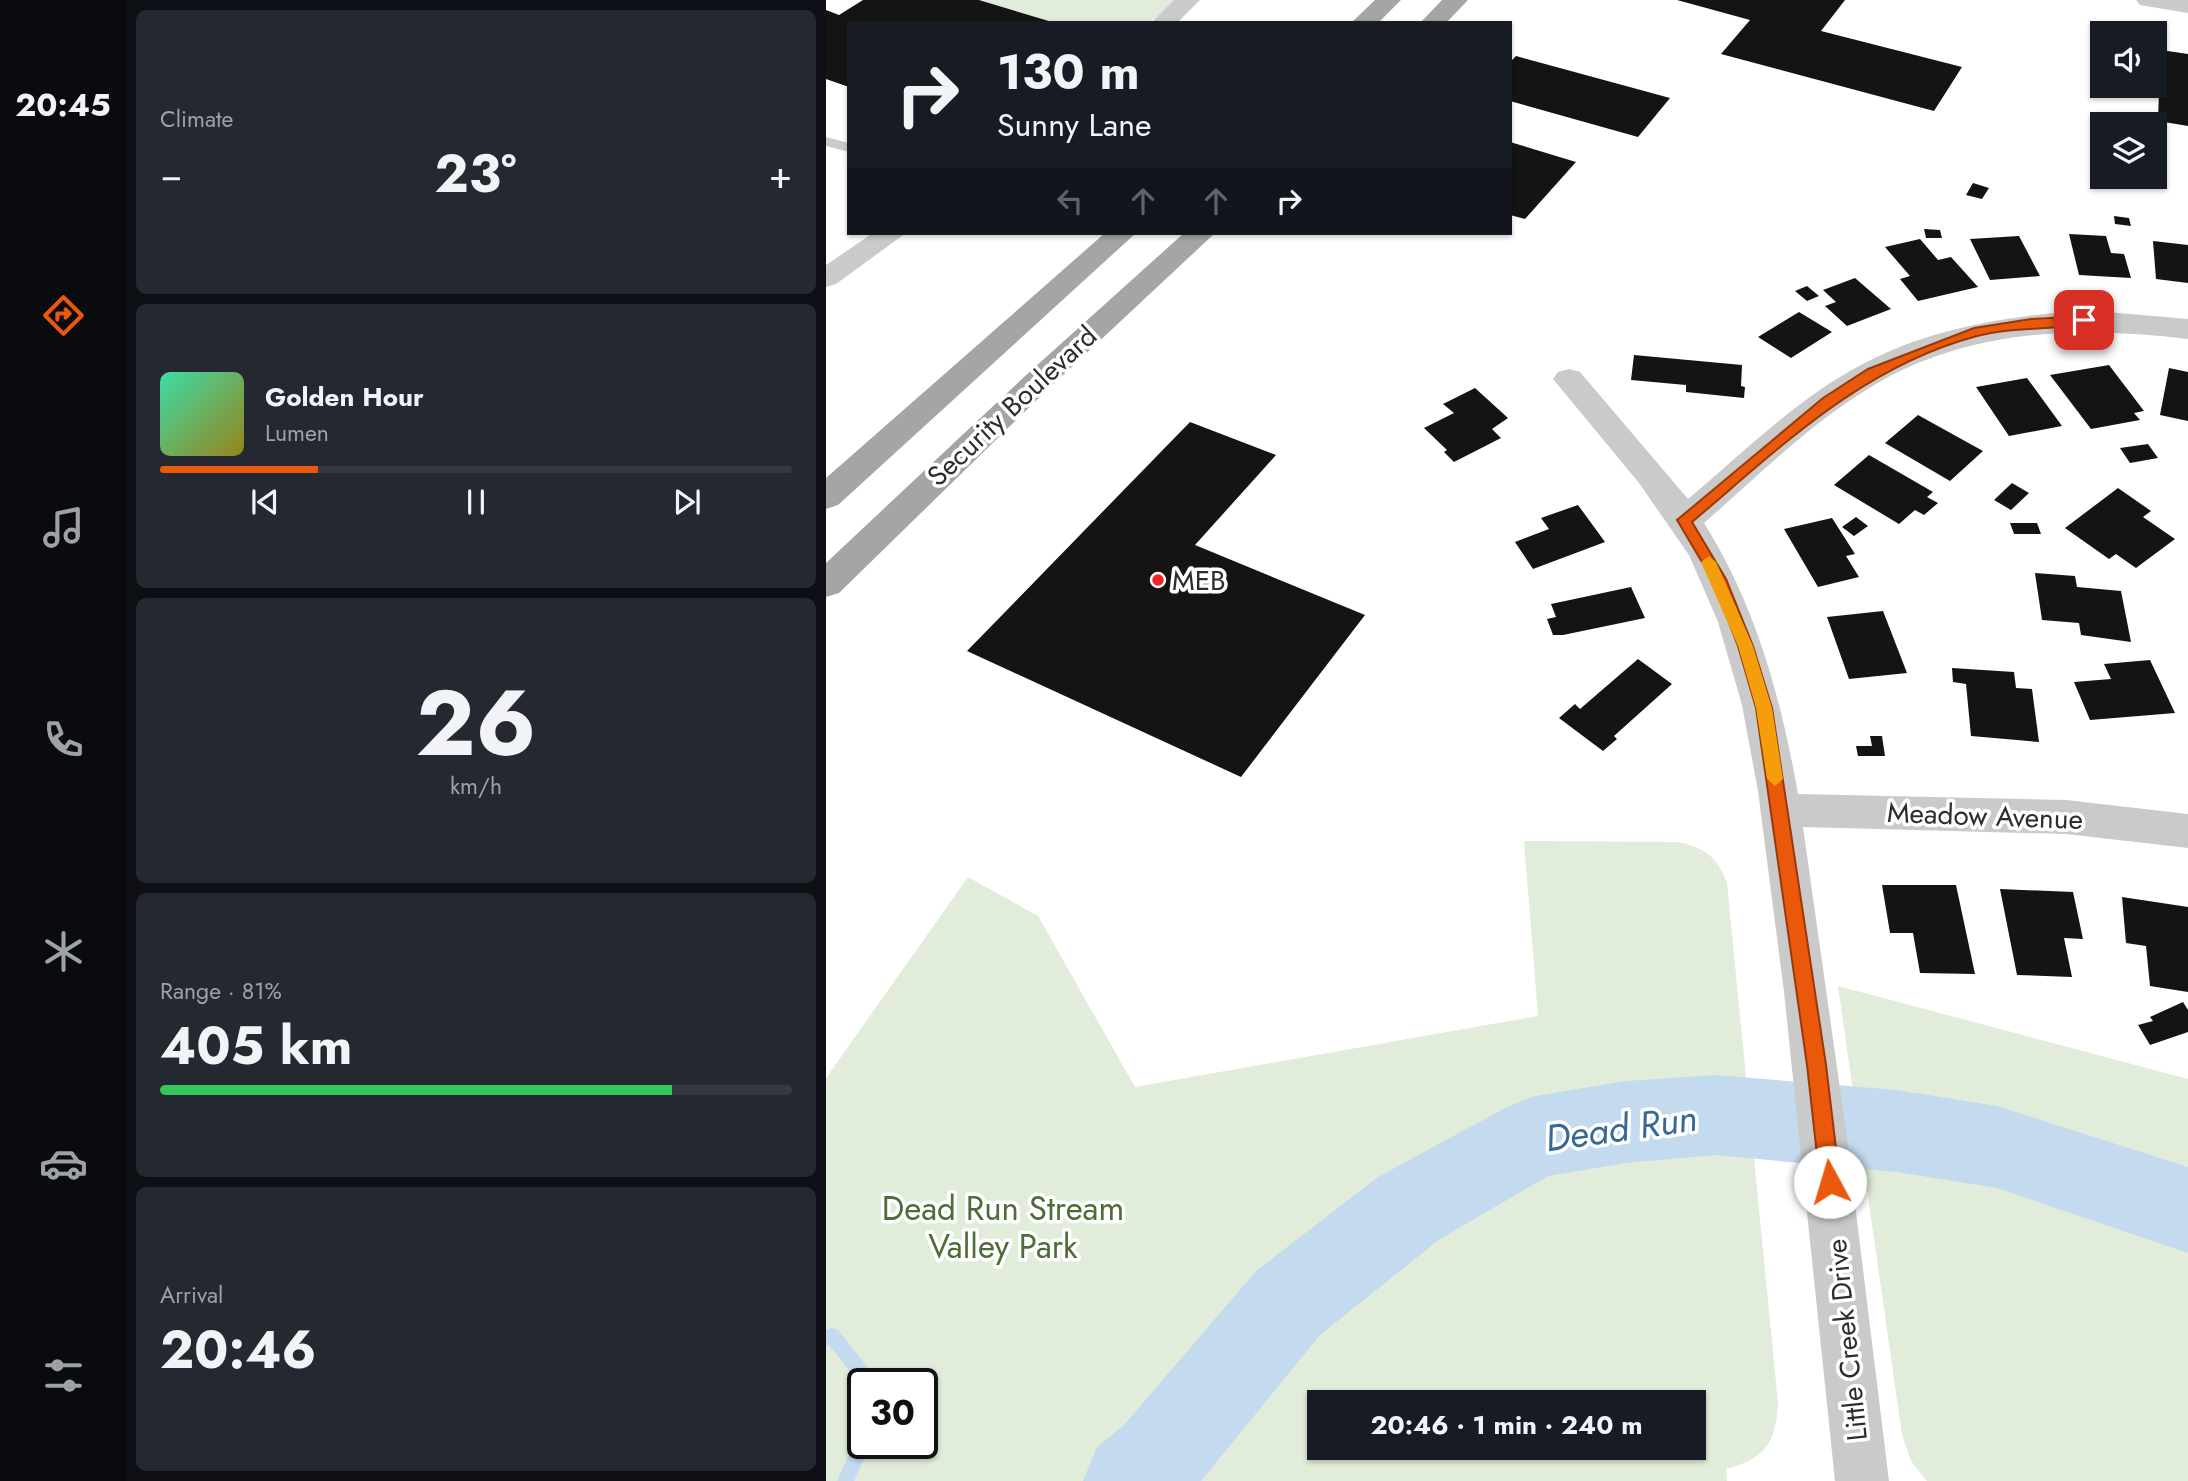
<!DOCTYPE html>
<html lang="en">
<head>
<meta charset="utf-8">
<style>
	body { margin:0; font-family:Jost,sans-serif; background:#242831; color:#f1f3f6; height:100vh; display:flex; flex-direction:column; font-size:26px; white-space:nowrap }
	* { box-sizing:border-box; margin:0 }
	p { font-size:23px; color:#9ea1a6 }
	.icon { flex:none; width:38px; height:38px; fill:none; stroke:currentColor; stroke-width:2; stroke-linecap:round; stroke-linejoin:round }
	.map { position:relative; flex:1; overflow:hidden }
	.drawer { display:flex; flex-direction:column; gap:10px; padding:10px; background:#0d0f14; width:700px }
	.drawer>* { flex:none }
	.banner { position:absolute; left:21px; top:21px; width:665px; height:214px; border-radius:0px; box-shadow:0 2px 5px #0004; background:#171b24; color:#f1f3f6; overflow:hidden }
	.tools { position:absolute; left:1264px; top:21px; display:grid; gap:14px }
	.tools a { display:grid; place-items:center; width:77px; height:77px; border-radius:0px; background:#171b24; box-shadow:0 2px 5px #0004; font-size:35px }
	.speed { position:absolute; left:21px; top:1368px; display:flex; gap:14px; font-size:35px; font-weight:700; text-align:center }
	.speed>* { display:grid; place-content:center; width:91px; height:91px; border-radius:50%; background:#171b24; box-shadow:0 2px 5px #0004; line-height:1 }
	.speed .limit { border:4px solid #111; border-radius:10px; background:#fff; color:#111 }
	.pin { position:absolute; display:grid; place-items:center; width:60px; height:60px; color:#fff; margin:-30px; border-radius:14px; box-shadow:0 4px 10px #0006 }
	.me { position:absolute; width:77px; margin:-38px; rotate:354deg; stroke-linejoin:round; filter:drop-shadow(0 0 5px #0008) }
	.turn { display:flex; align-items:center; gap:24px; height:147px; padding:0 35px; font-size:32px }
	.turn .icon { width:91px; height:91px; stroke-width:2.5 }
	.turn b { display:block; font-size:49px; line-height:60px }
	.lanes { display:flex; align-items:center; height:66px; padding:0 35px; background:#0003; justify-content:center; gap:35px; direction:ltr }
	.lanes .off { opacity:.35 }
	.big { font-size:52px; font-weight:700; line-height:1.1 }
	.drawer .card { flex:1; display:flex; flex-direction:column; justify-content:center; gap:10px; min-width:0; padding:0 24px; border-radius:10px; background:#242831 }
	.drawer .dial { align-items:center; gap:0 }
	.dial b { font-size:91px; line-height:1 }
	.song { display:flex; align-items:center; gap:21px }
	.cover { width:84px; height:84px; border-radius:10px; background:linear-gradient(135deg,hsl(160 70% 55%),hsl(50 70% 35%)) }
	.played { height:7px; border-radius:4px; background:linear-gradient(90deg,#ea580c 25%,#363941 25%) }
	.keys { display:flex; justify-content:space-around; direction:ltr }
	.heat { display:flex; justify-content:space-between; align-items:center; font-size:38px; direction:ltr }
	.charge { height:10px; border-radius:5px; background:linear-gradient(90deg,#34c759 81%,#363941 0) }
	.trip { position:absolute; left:481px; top:1390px; width:399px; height:70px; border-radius:0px; background:#171b24; box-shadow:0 2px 5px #0004; font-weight:700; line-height:70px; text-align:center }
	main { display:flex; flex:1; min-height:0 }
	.tabs { display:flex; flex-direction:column; width:126px; justify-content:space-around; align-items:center; background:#090b0e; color:#9ea1a6 }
	.tabs .icon { width:49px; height:49px }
	.tabs .current { color:#ea580c }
	.tabs b { font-size:32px; color:#f1f3f6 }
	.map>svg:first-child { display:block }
	.green { fill:#e2ecda; fill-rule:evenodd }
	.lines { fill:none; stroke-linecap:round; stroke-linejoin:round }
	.stream { fill:#c4daee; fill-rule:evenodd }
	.river { fill:#c4daee; fill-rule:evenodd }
	.building { fill:#141414 }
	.service { fill:#cacaca; fill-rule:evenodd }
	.minor { fill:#cacaca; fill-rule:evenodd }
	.tertiary { fill:#cacaca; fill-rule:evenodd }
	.primary { fill:#a5a5a5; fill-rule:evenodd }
	.route { fill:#ea580c; stroke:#983908; stroke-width:2 }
	.slow { fill:#f59e0b }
	.poi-dot { fill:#f22322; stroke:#fff; stroke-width:2.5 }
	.labels { text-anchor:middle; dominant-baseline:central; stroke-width:7; stroke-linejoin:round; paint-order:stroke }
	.street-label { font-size:28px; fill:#2d2d2d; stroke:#fff }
	.poi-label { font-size:28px; fill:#2d2d2d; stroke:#fff; text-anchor:start }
	.near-park-label { font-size:33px; fill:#4c6c38; stroke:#fff }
	.near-water-label { font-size:37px; font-style:italic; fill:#366995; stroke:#fff }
</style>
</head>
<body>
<main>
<nav class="tabs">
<b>20:45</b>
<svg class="icon current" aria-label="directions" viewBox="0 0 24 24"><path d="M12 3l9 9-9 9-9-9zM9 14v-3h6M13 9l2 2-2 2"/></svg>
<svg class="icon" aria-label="music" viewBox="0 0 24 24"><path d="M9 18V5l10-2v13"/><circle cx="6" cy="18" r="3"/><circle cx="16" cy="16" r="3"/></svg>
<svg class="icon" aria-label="phone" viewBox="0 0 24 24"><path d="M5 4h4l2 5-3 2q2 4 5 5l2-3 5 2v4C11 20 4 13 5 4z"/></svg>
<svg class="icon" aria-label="climate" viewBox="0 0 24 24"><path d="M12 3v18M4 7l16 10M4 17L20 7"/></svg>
<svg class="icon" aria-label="car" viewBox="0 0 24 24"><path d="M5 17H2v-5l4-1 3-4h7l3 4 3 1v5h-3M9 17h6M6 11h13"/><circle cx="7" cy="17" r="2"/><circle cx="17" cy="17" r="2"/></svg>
<svg class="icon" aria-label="filters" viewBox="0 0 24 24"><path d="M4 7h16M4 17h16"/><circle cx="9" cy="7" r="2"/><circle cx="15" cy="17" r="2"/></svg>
</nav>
<section class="drawer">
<div class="card"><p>Climate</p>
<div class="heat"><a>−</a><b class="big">23°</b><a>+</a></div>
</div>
<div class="card">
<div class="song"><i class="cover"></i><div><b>Golden Hour</b><p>Lumen</p></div></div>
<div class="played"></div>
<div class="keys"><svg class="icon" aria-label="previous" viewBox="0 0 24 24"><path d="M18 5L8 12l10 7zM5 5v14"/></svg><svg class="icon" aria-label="pause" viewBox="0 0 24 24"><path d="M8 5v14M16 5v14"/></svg><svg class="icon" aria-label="next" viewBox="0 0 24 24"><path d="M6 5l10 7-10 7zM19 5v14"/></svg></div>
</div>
<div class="card dial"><b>26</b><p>km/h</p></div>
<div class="card"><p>Range · 81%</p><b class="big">405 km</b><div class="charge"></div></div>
<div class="card"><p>Arrival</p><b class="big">20:46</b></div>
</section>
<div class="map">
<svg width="1362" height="1481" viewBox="0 0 1362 1481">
	<rect width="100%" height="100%" fill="#fff"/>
	<path class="green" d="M153 0H362L321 23H228Z
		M698 841 850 842C877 846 892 857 901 883L952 1403C950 1443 939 1459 900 1469L901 1481H0V1078L142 877 212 916 309 1087 712 1016ZM96 1384V1444H37V1384ZM494 1402H868V1447H494Z
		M1012 986 1362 1079V1481H1101L1085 1461 1076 1435Z"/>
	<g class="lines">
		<path class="stream" d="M6 1328 12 1330 43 1369 47 1384H37V1391L33 1390 30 1379 3 1345 0 1346V1330Z
			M37 1434V1444H45L28 1481H11L31 1436Z"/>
		<path class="river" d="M889 1075 1071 1090 1171 1106 1362 1167V1253L1171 1188 1071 1172 889 1155 800 1163 722 1176 614 1239 494 1335 375 1481H257L271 1447 297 1426 430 1271 552 1177 679 1108 709 1096 800 1081Z"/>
	</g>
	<path class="building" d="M37 0H153L226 22 23 23V87L0 79V10L13 15Z
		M851 0H1019L995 31 1136 67 1108 111 895 54 924 20Z
		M1328 49 1362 54V126L1332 121 1333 92 1307 88 1328 86Z
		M690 56 844 98 812 137 684 101V62Z
		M684 142 750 162 699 219 684 215Z
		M1147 183 1163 188 1156 199 1140 195Z
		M1288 216 1303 218 1305 226 1289 224Z
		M1098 229 1114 230 1116 238H1100Z
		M1243 234 1280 236 1285 253 1298 254 1305 278 1253 275Z
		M1193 236 1214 276 1164 280 1144 239Z
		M1094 239 1112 260 1125 257 1152 287 1092 301 1074 279 1084 276 1059 247Z
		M1327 241 1362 245V283L1330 279Z
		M1029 278 1065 309 1021 326 999 306 1010 302 997 290Z
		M981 286 993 296 981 301 969 291Z
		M973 312 1006 332 965 358 932 337Z
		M808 355 916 365 915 386 919 387 918 398 860 392V385L805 380Z
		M1283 365 1318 411 1308 413 1314 420 1265 429 1224 375Z
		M1343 368 1362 372V421L1334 415Z
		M1201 378 1236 426 1183 436 1150 387Z
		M649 388 682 418 666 429 675 438 628 462 618 452 621 450 598 428 628 413 617 404Z
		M1092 415 1157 451 1124 481 1059 443Z
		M364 422 450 455 369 545 539 615 415 777 141 651Z
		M1322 444 1332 458 1304 463 1294 448Z
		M1043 455 1107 492 1101 497 1112 503 1098 515 1089 510 1073 524 1008 485Z
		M1186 483 1203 493 1185 510 1168 500Z
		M1292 488 1325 511 1317 517 1349 539 1310 568 1290 554 1283 559 1239 528Z
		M752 505 779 542 707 569 689 542 723 529 715 518Z
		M1030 517 1042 526 1028 536 1016 527Z
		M1006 518 1029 554 1020 556 1033 577 992 587 958 529Z
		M1184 523H1211L1215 534H1188Z
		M1209 573 1249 576 1251 587 1295 591 1305 642 1255 635 1253 623 1216 620Z
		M805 587 819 618 737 635H727L721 619 730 617 725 604Z
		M1057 611 1081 673 1023 679 1001 617Z
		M812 659 846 684 788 736 791 739 777 751 733 718 749 704 754 709Z
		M1324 660 1349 713 1264 720 1248 682 1285 679 1278 664Z
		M1126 668 1188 672 1190 688 1206 689 1213 742 1145 736 1140 684 1127 682Z
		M1044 736H1056L1059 756H1032L1030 746H1046Z
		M1056 885H1130L1149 974 1094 973 1087 933H1064Z
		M1174 889 1247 892 1257 939 1238 938 1246 977 1191 975Z
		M1296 897 1362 907V992L1324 986 1320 946 1300 943Z
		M1357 1002 1362 1010V1032L1324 1045 1312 1025 1327 1021 1324 1017Z"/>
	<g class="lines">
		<path class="service" d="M0 137 23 143V152L0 146Z"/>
		<path class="minor" d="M348 0H374L351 23H325Z
			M47 233H80L10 284 0 287V265Z
			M1240 312H1281L1362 319V339C1249 325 1132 329 1034 394 977 430 929 479 878 523 930 606 955 698 972 794L1240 800 1362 814V848L1240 834 977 827 1020 1131 1063 1481H1009L958 992 932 791 916 705 892 622 863 555 813 483 727 379 732 372 743 369 754 372 862 499C917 453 970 399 1035 365 1098 331 1169 318 1240 312Z"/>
		<path class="tertiary" d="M1310 0H1362V13L1314 5Z"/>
		<path class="primary" d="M549 0H575L552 23H525Z
			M616 0H642L620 23H594Z
			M279 233H310L12 505 0 509V478Z
			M358 233H389L220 391 13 593 0 597V563L198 377Z"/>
	</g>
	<path class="route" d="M1258 316 1263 317V323C1227 331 1188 326 1151 336 1035 367 955 447 866 522L900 579 927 646 946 708 1000 1065 1014 1182 1011 1188 1004 1191 997 1188 994 1182 981 1065 930 708 912 646 886 579 851 520 997 398 1042 369 1148 328 1205 319Z"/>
	<path class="slow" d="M883 556 890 562 927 646 946 708 957 779 949 786 941 779 930 708 912 646 875 562Z"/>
	<circle class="poi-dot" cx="332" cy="580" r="7"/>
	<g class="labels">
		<g class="street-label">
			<text transform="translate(186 406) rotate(-43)">Security Boulevard</text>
			<text transform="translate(1159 816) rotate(2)">Meadow Avenue</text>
			<text transform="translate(1021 1340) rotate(-96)">Little Creek Drive</text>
		</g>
		<g class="poi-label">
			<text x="346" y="580">MEB</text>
		</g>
		<g class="near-park-label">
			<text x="177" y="1208">Dead Run Stream<tspan x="177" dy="38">Valley Park</tspan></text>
		</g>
		<g class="near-water-label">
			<text transform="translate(795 1128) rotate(-8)">Dead Run</text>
		</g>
	</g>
</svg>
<div class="tools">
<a><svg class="icon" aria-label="sound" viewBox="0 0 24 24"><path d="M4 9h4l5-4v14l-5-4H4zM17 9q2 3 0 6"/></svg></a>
<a><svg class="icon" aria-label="layers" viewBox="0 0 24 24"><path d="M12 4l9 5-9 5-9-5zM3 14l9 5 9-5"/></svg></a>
</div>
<div class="speed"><div class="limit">30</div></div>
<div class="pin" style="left:1258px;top:320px;background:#d93025"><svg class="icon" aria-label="arrive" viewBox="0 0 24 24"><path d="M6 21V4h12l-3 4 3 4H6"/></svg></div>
<svg class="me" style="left:1004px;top:1182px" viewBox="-20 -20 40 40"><circle r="19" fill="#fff"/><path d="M0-13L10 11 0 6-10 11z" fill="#ea580c"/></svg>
<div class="trip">20:46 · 1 min · 240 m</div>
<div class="banner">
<div class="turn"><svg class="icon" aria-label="right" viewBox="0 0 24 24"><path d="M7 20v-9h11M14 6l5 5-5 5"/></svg><div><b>130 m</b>Sunny Lane</div></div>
<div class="lanes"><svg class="icon off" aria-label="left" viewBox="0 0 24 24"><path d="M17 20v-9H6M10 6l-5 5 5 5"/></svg><svg class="icon off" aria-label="ahead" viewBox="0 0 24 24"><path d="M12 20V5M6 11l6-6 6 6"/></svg><svg class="icon off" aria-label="ahead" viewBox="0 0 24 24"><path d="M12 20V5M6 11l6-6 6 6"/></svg><svg class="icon" aria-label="right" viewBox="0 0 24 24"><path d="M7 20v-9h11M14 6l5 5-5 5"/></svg></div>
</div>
</div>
</main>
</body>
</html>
